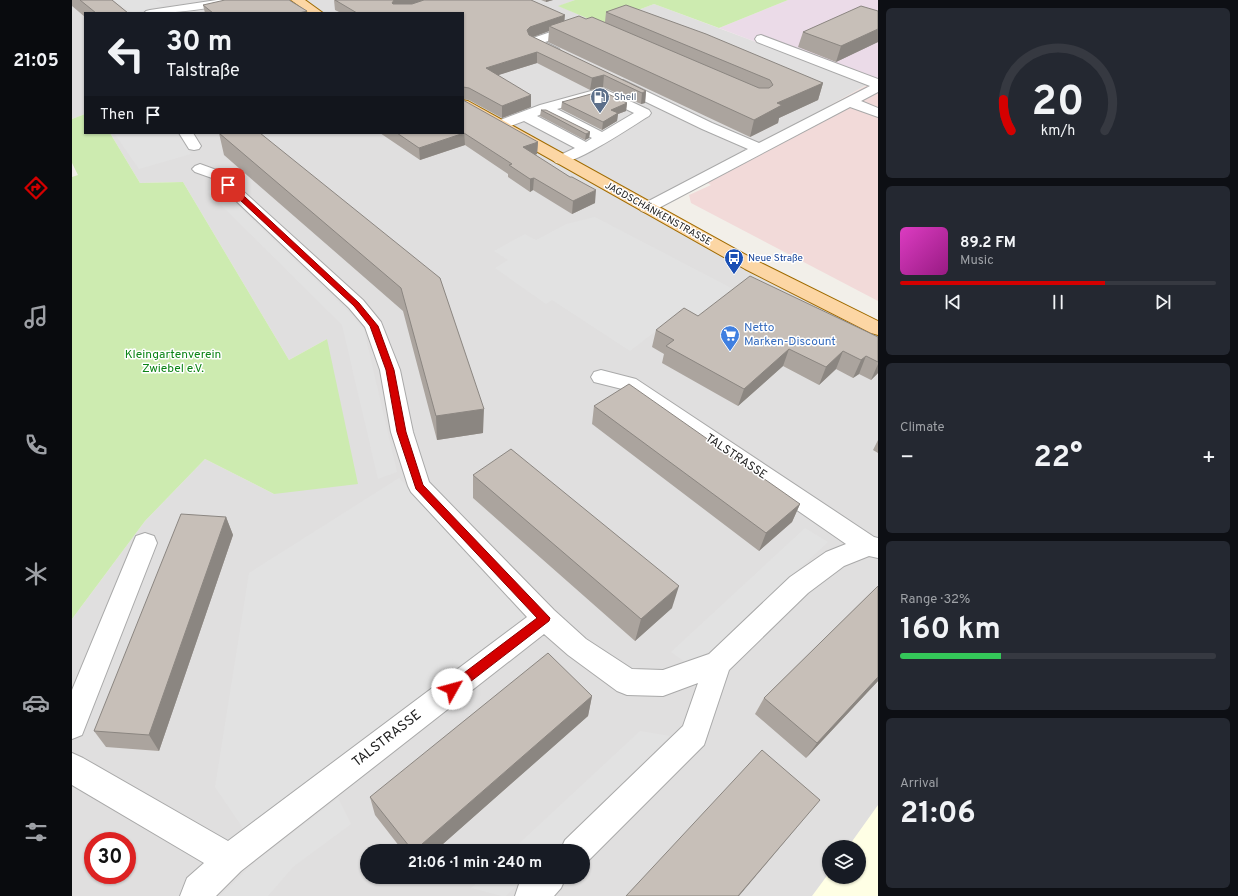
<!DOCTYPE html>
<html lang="en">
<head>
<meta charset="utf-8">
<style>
	body { margin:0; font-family:Overpass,sans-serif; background:#242831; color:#f1f3f6; height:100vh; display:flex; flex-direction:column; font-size:15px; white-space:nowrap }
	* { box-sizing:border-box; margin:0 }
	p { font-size:13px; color:#9ea1a6 }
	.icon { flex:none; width:22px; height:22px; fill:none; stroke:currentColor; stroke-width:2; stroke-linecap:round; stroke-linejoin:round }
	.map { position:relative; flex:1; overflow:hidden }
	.details { display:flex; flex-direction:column; gap:8px; padding:8px; background:#0d0f14; width:360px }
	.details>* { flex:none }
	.hud { position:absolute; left:12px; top:12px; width:380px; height:122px; border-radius:0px; box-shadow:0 1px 3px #0004; background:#171b24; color:#f1f3f6; overflow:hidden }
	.controls { position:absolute; left:750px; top:840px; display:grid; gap:8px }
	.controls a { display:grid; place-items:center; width:44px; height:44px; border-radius:50%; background:#171b24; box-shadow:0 1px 3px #0004; font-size:20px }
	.speed { position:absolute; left:12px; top:832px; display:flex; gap:8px; font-size:20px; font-weight:700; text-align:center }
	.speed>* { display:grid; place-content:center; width:52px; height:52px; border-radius:50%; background:#171b24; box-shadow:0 1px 3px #0004; line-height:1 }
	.speed .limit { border:6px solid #d22; background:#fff; color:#111 }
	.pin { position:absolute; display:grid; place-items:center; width:34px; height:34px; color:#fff; margin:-17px; border-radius:8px; box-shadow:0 2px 6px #0006 }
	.me { position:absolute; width:44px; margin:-22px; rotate:52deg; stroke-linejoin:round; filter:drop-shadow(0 0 3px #0008) }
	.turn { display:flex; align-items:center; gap:14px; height:84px; padding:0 16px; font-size:18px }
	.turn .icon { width:52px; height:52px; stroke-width:2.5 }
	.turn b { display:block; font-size:28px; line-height:34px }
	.then { display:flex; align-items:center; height:38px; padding:0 16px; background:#0003; gap:8px; font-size:15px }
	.big { font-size:30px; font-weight:700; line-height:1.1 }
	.details .tile { flex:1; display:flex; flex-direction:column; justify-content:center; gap:6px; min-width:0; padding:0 14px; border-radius:6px; background:#242831 }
	.details .dial { align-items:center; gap:0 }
	.dial svg { height:104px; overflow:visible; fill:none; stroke:#363941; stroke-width:7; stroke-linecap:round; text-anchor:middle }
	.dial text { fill:#f1f3f6; stroke:none }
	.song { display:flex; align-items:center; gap:12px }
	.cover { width:48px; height:48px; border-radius:6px; background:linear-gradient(135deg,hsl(310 70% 55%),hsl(310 70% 35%)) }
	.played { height:4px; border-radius:2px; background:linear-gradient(90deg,#d40000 65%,#363941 65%) }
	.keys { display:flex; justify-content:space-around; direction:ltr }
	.heat { display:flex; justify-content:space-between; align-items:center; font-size:22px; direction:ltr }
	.charge { height:6px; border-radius:3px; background:linear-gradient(90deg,#34c759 32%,#363941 0) }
	.trip { position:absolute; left:288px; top:844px; width:230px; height:40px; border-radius:20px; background:#171b24; box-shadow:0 1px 3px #0004; font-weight:700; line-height:40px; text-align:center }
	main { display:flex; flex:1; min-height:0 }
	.dock { display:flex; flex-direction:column; width:72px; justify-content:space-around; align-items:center; background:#090b0e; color:#9ea1a6 }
	.dock .icon { width:28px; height:28px }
	.dock .selected { color:#d40000 }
	.dock b { font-size:18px; color:#f1f3f6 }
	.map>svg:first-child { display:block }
	.residential { fill:#e0dfdf; fill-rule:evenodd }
	.commercial { fill:#f2dad9 }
	.industrial { fill:#ebdbe8 }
	.education { fill:#ffffe5 }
	.grass { fill:#cdebb0 }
	.parking { fill:#e2e2e2 }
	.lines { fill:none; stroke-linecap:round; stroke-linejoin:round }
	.minor-casing { stroke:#a9a9a9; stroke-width:2 }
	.major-casing { stroke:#a06b00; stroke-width:2 }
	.minor { fill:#fff; fill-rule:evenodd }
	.major { fill:#fcd6a4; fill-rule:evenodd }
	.wall { fill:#aba49e }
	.shaded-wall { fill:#8b8681 }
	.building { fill:#c7bfb8; stroke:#8b8681 }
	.route { fill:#d40000; stroke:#8a0000 }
	.labels { text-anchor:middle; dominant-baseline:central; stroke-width:3; stroke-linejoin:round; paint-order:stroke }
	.far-service-label { font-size:10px; fill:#4e5e75; stroke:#fff; text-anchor:start }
	.far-street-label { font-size:10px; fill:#222; stroke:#fff }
	.far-transit-label { font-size:10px; fill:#164399; stroke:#fff; text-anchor:start }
	.shop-label { font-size:12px; fill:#366cbe; stroke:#fff; text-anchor:start }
	.park-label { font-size:12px; fill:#0c8416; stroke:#fff }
	.street-label { font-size:12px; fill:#222; stroke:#fff }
	.near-street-label { font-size:14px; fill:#222; stroke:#fff }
</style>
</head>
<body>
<main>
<nav class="dock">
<b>21:05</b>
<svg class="icon selected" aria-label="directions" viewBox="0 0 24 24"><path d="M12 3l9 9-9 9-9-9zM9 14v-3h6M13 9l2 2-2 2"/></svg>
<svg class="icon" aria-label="music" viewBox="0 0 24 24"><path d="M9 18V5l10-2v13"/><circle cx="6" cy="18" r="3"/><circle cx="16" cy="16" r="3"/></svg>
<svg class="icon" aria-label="phone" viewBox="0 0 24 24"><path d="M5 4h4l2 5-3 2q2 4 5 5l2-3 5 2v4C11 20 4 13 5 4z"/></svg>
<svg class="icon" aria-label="climate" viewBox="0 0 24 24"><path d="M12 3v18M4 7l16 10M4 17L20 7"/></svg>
<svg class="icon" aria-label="car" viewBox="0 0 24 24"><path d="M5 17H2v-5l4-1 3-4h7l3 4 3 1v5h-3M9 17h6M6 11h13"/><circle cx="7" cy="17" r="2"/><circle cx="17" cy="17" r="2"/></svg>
<svg class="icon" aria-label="filters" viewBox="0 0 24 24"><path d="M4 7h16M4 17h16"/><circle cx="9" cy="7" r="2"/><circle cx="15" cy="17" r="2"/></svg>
</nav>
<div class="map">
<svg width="806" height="896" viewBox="0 0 806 896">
	<rect width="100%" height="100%" fill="#f2efe9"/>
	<path class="residential" d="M0 0H503L487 6 529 24 582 4 796 84 575 208 806 329V896H0V619L73 521 133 459 202 494 255 339 217 360 111 182 68 183 38 133H391V13H13V114L0 119ZM21 841H55V875H21ZM757 847H787V877H757ZM295 851H511V877H295Z"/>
	<path class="commercial" d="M806 79V301L619 203 617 195 639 185 627 178Z"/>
	<path class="industrial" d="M716 0H806V79L796 84 647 28Z"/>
	<path class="education" d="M806 805V896H740L757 873V877H787V847H776Z"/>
	<path class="grass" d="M503 0H716L647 28 582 4 529 24 486 6Z
		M13 114V133H38L68 183 111 182 217 360 255 339 286 484 202 494 133 459 73 521 0 619V177L6 175 0 163V119Z"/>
	<path class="parking" d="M41 0H83L93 5 61 13Z
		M42 133H106L119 154 67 169Z
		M146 187 276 311 292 330 325 472 306 479 270 325 135 191Z
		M523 217 667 292 618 331 598 320 558 351 480 300 474 304 423 268 436 260 422 251 453 234 464 240 494 224Z
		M327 478 456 618 177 837 143 787 177 573Z
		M733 528 756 542 640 650 616 664 599 652Z
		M568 731 598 736 480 851H439Z
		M266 798 279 824 221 867 196 896H148L184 861Z
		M411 877H453L434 896H429L399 888Z"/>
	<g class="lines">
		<g class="minor-casing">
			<path id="minor" d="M145 0H166L164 2C133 10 104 13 72 13L74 11 78 10Z
				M505 23 509 24 511 27 509 30 473 42 487 49 489 52 487 55H479L458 45 456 42 458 39Z
				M689 35 806 79V92L789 101 806 108V117L778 107 581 211 575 213 569 211 567 208 569 205 676 149 630 129 541 86 539 83 541 80H551L640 123 687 143 798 86 685 42 683 39 685 36Z
				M530 88 577 110 579 113 577 116C560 126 501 167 484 163L481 160 484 157 503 148 452 121 433 128 428 129 423 128 421 125 423 122 468 105ZM529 97 562 113 530 132 485 109ZM472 113 520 138 514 142 465 116Z
				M107 133H121L129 146 127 149 122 150 117 149Z
				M128 164 150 172 291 300 309 322 328 370 341 432 357 482 482 610 514 639 560 669 591 670 637 654 718 577 754 552 774 544 550 389 522 382 519 377 522 372 529 370 564 379 802 537 806 538V558L797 556 772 566 736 593 657 670 632 745 515 862 511 864V851H488L493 840 611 726 626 683 591 696 555 695 545 691 496 655 472 634 169 871 144 896H108L115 878 132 863 0 785V753L11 758 156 841 455 617 339 492 336 486 319 432 308 370 293 327 277 308 140 178 123 172 120 169 123 166Z
				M73 533 82 536 85 543 10 735 0 739V690L61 543 64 536Z
				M455 877H494L489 888 482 896H443L447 884Z"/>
		</g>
		<g class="major-casing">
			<path id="major" d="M219 0H233L251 13H237Z
				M391 100 396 101 685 261 806 321V335L799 333 673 269 391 110Z"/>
		</g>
		<use href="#minor" class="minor"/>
		<use href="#major" class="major"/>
	</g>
	<path class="wall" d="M0 0H40L56 13H13V17L0 6Z
		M262 0H460V1L492 21 514 19 533 22 534 12 751 83 746 100 707 118 706 123 678 137 476 42 477 31 461 37 574 91 573 103 569 104 531 87 518 90 465 63 426 75 459 107 430 118 397 100 391 99V13H269L263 10Z
		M469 0H481L474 2Z
		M131 5 235 13H133Z
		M806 11V42L764 62 726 47 731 32Z
		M490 102 555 103 554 111 546 114 545 121 530 130 489 109Z
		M469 110 518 132 517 138 513 140 468 116Z
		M147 133 368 278 411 433 365 440 331 311 152 155Z
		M308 133H391L466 142 465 154 463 155 523 203 500 214 461 190 458 192 436 177V174L393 145 348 160Z
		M626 316 806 337V373L799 380 787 374 781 378 764 369 747 385 711 366 666 406 590 363 592 354 580 347 584 330Z
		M522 406 728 504 720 522 687 551 520 424Z
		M806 440V453L801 450Z
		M401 475 600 608 563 641 401 498Z
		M154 517 161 535 87 751 34 747 22 731Z
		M806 586V681L734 758 683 714 692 698Z
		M520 696 516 716 363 851H331L303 815 298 797Z"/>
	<path class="shaded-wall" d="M322 0H353L324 10 320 3Z
		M474 0H481L474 2Z
		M493 15 492 26H477V31L458 38 455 30 458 27Z
		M806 29V42L764 62 769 46Z
		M465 52V63L414 79V68Z
		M532 75 531 87 518 90 520 78Z
		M751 83 746 100 707 118 706 123 678 137 682 120 705 103Z
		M574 91 573 103 569 104 570 93Z
		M459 95V107L430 118V106Z
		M555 103 554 111 546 114 545 121 530 130 531 122 539 110Z
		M518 132 517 138 513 140 514 134Z
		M392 133 393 145 348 160 347 148Z
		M466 142 465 154 451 159V147Z
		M462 178 461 190 458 192V179Z
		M524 190 523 203 500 214 501 201Z
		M717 349 711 366 666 406 672 389Z
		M771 351 764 369 747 385 754 367Z
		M794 356 787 374 781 378 789 360Z
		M806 364V373L799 380Z
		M412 409 411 433 365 440 364 416Z
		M728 504 720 522 687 551 694 533Z
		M154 517 161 535 87 751 77 735Z
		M607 586 600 608 563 641 569 619Z
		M806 677V681L734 758 745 743Z
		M520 696 516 716 363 851H342Z
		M748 800 736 814 667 896H666Z"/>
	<path class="building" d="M8 0H40L56 13H24Z
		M153 0H217L235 11 227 13H141L131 5Z
		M263 0H322L320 3 321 4H340L352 0H459L493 15 458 27 455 30 457 35 574 91 570 93 532 75 520 78 465 52 414 68 459 95 430 106 397 88 391 87V13H285Z
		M554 5 634 34 751 83 705 103 710 105 682 120 477 26 507 16 514 19 520 17 687 88H697L701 85 698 80 534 12Z
		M789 6 806 11V29L769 46 731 32Z
		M530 91 555 103 539 110 546 113 531 122 490 102Z
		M391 100 466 142 451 147 498 177H500L524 190 501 201 462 178 458 179 437 165 440 164 392 133 347 148 325 133H391Z
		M469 110H474L518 132 514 134Z
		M147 133H188L368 278 412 409 364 416 329 288Z
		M678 276 806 337V362L794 356 789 360 771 351 754 367 717 349 672 389 594 346 602 340 584 330 612 308 626 316Z
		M557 384 728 504 694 533 522 406Z
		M439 449 607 586 569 619 401 475Z
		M109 514 154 517 77 735 22 731Z
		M806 586V677L745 743 692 698Z
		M476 653 520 696 342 851H341L298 797Z
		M690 750 748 800 666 896H554Z"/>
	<path class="route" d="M154 184H159L287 303 306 326 322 370 334 432 351 485 478 618 477 621 385 692 380 694 376 692 375 689 376 685 465 618 344 489 325 432 314 370 298 326 282 306 154 187Z"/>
	<defs>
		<g id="fuel-pin" transform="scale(1)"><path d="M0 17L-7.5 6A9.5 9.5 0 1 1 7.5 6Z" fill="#5c6f8a" stroke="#fff"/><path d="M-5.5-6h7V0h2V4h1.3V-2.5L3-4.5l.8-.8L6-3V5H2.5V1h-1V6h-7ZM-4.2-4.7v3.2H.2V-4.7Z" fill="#fff"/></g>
		<g id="bus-pin" transform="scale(1)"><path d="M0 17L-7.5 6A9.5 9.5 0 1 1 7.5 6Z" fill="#1a4fb4" stroke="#fff"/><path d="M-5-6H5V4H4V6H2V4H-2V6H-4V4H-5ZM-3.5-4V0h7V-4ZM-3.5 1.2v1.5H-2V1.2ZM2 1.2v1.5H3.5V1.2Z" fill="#fff"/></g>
		<g id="supermarket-pin" transform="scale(1)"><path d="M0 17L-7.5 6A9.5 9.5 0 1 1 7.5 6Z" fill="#3f7fe0" stroke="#fff"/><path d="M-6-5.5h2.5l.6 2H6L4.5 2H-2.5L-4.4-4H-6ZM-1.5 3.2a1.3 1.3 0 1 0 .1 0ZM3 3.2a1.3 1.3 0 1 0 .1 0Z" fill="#fff"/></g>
	</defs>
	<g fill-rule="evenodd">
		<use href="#fuel-pin" x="528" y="97"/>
		<use href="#bus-pin" x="662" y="258"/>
		<use href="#supermarket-pin" x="658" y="335"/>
	</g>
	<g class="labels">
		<g class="far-service-label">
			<text x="542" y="97">Shell</text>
		</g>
		<g class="far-street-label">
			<text transform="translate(586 214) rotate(29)">JAGDSCHÄNKENSTRASSE</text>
		</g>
		<g class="far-transit-label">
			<text x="676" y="258">Neue Straße</text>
		</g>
		<g class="shop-label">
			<text x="672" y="328">Netto<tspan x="672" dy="14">Marken-Discount</tspan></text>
		</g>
		<g class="park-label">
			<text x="101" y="355">Kleingartenverein<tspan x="101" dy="14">Zwiebel e.V.</tspan></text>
		</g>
		<g class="street-label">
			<text transform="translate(664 457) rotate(34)">TALSTRASSE</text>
		</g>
		<g class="near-street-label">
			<text transform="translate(315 739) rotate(-38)">TALSTRASSE</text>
		</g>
	</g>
</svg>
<div class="controls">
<a><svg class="icon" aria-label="layers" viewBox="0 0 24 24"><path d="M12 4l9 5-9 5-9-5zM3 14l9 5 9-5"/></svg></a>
</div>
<div class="speed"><div class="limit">30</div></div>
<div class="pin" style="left:156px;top:185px;background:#d93025"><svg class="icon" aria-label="arrive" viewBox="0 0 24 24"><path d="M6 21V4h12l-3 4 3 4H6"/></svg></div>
<svg class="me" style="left:380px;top:689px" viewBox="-20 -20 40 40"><circle r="19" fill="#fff"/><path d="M0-13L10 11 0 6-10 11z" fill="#d40000"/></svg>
<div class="trip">21:06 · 1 min · 240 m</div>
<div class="hud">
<div class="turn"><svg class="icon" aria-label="left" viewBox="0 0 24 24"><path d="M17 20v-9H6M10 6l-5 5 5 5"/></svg><div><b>30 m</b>Talstraße</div></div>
<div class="then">Then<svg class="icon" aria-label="arrive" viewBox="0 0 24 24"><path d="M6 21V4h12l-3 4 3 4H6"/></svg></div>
</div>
</div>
<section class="details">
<div class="tile dial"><svg viewBox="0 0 100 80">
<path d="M14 69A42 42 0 1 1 86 69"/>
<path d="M14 69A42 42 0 0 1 8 45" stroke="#d40000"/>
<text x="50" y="56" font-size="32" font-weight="700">20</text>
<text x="50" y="72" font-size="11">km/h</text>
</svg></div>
<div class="tile">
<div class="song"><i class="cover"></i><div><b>89.2 FM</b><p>Music</p></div></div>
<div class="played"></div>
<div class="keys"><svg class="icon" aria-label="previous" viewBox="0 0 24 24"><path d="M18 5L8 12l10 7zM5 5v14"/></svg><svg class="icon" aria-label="pause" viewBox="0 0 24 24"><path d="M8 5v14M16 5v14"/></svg><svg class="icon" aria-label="next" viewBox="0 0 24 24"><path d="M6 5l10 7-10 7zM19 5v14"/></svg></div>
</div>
<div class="tile"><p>Climate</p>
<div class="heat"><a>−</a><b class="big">22°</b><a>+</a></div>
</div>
<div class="tile"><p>Range · 32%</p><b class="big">160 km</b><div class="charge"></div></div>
<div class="tile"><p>Arrival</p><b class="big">21:06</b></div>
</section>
</main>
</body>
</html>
